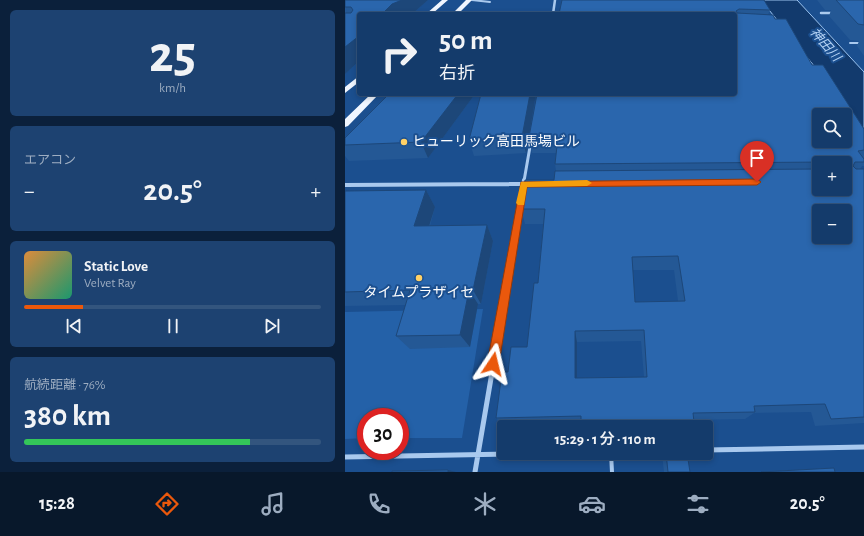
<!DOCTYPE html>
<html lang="ja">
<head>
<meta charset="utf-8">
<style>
	body { margin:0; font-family:"Alegreya Sans","Noto Sans JP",sans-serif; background:#1d4271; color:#f1f3f6; height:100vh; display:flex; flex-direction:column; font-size:15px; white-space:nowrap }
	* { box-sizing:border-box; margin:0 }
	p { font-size:13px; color:#9dadc1 }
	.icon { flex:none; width:22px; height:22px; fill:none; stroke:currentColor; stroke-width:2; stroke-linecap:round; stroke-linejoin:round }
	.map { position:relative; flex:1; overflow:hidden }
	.drawer { display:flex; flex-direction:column; gap:10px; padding:10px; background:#0b203b; width:345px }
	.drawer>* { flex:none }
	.banner { position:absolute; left:12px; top:12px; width:380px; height:84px; border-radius:4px; box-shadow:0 2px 6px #0003,0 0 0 1px #33557e; background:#143b6b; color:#f1f3f6; overflow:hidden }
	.controls { position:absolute; left:467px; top:108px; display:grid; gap:8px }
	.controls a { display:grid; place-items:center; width:40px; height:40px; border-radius:4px; background:#143b6b; box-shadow:0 2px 6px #0003,0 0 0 1px #33557e; font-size:20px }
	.speed { position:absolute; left:12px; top:408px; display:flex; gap:8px; font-size:20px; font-weight:700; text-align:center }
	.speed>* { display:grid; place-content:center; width:52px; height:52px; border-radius:50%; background:#143b6b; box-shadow:0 2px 6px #0003,0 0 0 1px #33557e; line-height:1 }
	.speed .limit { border:6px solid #d22; background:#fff; color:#111 }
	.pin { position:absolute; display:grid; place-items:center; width:34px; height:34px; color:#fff; margin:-41px -17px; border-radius:50% 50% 50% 0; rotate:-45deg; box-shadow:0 0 4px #0007 }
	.pin .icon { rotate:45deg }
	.me { position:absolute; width:44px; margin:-22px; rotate:10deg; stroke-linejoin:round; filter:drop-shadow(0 0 3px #0008) }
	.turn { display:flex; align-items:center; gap:14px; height:84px; padding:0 16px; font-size:18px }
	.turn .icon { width:52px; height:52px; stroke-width:2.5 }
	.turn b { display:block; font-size:28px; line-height:34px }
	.big { font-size:30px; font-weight:600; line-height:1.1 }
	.drawer .widget { flex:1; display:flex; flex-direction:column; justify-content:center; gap:6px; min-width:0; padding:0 14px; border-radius:6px; background:#1d4271 }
	.drawer .dial { align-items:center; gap:0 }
	.dial b { font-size:52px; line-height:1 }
	.song { display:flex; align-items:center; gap:12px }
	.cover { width:48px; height:48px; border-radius:6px; background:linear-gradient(135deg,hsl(30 70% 55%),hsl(160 70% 35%)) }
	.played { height:4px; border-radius:2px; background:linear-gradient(90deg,#ea580c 20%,#33557e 20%) }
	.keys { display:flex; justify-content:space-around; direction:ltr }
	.heat { display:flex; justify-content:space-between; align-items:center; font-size:22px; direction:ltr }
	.charge { height:6px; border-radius:3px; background:linear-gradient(90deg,#34c759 76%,#33557e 0) }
	.trip { position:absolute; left:152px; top:420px; width:216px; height:40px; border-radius:4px; background:#143b6b; box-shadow:0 2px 6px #0003,0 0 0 1px #33557e; font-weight:600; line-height:40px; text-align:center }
	.tab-bar { display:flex; height:64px; justify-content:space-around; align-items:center; background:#08182b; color:#9dadc1 }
	.tab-bar .icon { width:28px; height:28px }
	.tab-bar .current { color:#ea580c }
	.tab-bar b { font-size:18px; color:#f1f3f6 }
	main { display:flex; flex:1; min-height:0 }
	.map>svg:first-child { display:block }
	.green { fill:#2461a8 }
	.water { fill:#123a6d; stroke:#9cc4f0 }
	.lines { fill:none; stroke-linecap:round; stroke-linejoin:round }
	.service-far1 { stroke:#a9c9ee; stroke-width:2 }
	.service { stroke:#a9c9ee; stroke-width:4 }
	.minor-far3 { stroke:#a9c9ee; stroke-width:2.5 }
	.minor-far2 { stroke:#a9c9ee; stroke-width:3 }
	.minor-far1 { stroke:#a9c9ee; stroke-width:4 }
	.minor { stroke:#a9c9ee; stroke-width:5 }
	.primary { fill:#f0f6ff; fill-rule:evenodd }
	.wall { fill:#245895; fill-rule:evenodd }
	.shaded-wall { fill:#1d4779 }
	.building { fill:#2a66ad; stroke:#1d4779; fill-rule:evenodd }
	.route { fill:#ea580c; stroke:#983908 }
	.slow { fill:#f59e0b }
	.poi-dot { fill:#ffd166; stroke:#1b4f8f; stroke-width:1.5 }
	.labels { text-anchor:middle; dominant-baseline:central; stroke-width:4; stroke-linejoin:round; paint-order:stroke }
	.far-water-label { font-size:13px; font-style:italic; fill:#b5d3f5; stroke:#1b4f8f }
	.poi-label { font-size:14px; fill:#fff; stroke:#1b4f8f; text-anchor:start }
</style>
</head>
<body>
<main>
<section class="drawer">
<div class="widget dial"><b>25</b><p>km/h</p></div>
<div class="widget"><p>エアコン</p>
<div class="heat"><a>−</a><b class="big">20.5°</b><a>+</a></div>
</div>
<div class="widget">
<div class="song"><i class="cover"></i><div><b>Static Love</b><p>Velvet Ray</p></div></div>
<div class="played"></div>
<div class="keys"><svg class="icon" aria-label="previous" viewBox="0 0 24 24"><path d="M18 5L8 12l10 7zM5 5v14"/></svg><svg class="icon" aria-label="pause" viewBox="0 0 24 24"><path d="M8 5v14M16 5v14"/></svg><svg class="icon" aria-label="next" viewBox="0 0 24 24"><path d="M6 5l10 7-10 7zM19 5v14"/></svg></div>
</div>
<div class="widget"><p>航続距離 · 76%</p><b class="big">380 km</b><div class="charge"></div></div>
</section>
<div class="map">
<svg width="519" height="472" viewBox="0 0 519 472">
	<rect width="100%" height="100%" fill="#1b4f8f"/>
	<path class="green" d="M138 309 117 438H55V417H21V438L0 439V312Z"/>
	<path class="water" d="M416 0H452L519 72V138L482 82Z"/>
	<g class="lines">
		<path class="service-far1" d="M127 0 145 2
			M505 43H519"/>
		<path class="service" d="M266 453 267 472"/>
		<path class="minor-far3" d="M476 13H489
			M208 14 210 0"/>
		<path class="minor-far2" d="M179 181 186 141"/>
		<path class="minor-far1" d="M0 185 184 184
			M158 309 179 180"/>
		<path class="minor" d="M361 450 519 447
			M0 457 221 453
			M130 472 158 308"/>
		<path class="primary" d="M97 0H103L87 14H81Z
			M121 0H127L113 14H107Z
			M14 76V82L0 93V87Z
			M26 94H34L3 126 0 127V119Z"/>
	</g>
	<path class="wall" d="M0 0H83L67 14H14V61L0 74Z
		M217 0 425 10 423 15 430 19 519 129V166H517L515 169H519V423L470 426 466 412 409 413 400 419 349 420V422L344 427H236V423L158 425 151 418 163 372 182 347 193 283 198 224H180L176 209 209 180 211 171 210 164 211 153H187L184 137 390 94ZM474 163H500L474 189ZM288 270H329L333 301 290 302ZM296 341 299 377 232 378V342Z
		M472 0H519V56L512 46 514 41 505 40 484 16 486 10H480Z
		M44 94H130L83 158 4 161 0 156V138Z
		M191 94 181 153 129 156 124 140Z
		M81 190 90 207 85 226 142 225 148 241 136 304H133L125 347 65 349 51 336 61 305 0 306V191Z
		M319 453H342L345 472H319L317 455Z"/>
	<path class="shaded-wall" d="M57 0H83L67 14H40V11L47 4Z
		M14 36V61L0 74V47Z
		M113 94H130L83 158 76 142Z
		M185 94H191L181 153 177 137Z
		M81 190 90 207 79 242 69 226Z
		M142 225 148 241 136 304 128 290Z
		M124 290 133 304 125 347 115 335Z
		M230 331 232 342V387L230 378Z
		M103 470 111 472H103Z"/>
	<path class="building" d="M0 0H57L47 4 40 11H43L39 14H14V36L0 47V13H6L8 10 6 7H0Z
		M217 0H419L425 10 394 9 391 11 392 13 428 15 430 19H441L467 65H478L519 129V150L513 151 519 159V162H510L508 166 511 169H519V417L486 419 480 404 409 406 410 412 348 413 349 422 285 423V427H236V416L151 418 157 372H163L166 347H182L189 283H193L200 209H176L180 180H209L210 171 474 169V189H500V163H486L484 162 210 164 213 137H184L192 94H390V14H214ZM474 115H500V141H474ZM474 211H500V237H474ZM333 256 340 301 290 302 287 257ZM299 330 302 377 230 378V331Z
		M491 0H519V25L513 24Z
		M117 12H143V14H116Z
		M44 94H113L76 142 0 145V138Z
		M136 94H185L177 137 124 140Z
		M81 190 69 226 142 225 128 290H124L115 335 51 336 65 290 0 292V191Z
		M321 453H342L345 472H323Z
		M489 468 490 472H416Z
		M103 470V472H47V471Z"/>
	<path class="route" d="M412 179 416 182 412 185 182 187 154 364 152 368 148 370 144 368 142 364 176 182Z"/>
	<path class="slow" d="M242 180 247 183 242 186 182 187 179 205H173L171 203 176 182Z"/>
	<g class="poi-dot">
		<circle cx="59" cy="142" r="4"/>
		<circle cx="74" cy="278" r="4"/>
	</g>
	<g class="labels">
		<g class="far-water-label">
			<text transform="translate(480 45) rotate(49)">神田川</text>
		</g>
		<g class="poi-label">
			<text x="67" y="142">ヒューリック高田馬場ビル</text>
			<text x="74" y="293" text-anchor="middle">タイムプラザイセ</text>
		</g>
	</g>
</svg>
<div class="controls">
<a><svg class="icon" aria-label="search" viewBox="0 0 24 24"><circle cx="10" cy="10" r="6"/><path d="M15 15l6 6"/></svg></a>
<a>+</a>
<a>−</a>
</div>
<div class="speed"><div class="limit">30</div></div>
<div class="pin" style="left:412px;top:182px;background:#d93025"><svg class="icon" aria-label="arrive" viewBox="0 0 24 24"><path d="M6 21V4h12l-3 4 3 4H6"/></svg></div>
<svg class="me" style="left:148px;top:364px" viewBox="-20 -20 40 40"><path d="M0-17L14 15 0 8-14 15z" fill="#ea580c" stroke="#fff" stroke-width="4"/></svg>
<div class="trip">15:29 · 1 分 · 110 m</div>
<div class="banner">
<div class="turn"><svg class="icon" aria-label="right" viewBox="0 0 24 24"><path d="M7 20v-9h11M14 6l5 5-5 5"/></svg><div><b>50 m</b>右折</div></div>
</div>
</div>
</main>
<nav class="tab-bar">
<b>15:28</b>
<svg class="icon current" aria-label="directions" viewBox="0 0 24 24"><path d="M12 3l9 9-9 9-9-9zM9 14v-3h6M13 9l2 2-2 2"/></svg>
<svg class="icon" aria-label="music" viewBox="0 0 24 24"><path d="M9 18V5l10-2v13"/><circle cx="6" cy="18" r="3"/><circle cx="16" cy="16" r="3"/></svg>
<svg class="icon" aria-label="phone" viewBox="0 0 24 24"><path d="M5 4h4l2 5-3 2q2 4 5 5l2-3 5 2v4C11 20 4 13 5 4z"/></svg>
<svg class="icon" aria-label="climate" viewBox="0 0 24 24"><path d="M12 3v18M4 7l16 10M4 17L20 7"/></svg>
<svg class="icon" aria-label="car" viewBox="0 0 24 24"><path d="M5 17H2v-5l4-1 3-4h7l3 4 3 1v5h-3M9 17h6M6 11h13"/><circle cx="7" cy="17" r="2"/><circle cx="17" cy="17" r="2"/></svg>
<svg class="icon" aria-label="filters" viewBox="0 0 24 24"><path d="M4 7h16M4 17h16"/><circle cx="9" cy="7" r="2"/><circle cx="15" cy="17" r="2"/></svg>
<b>20.5°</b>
</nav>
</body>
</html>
